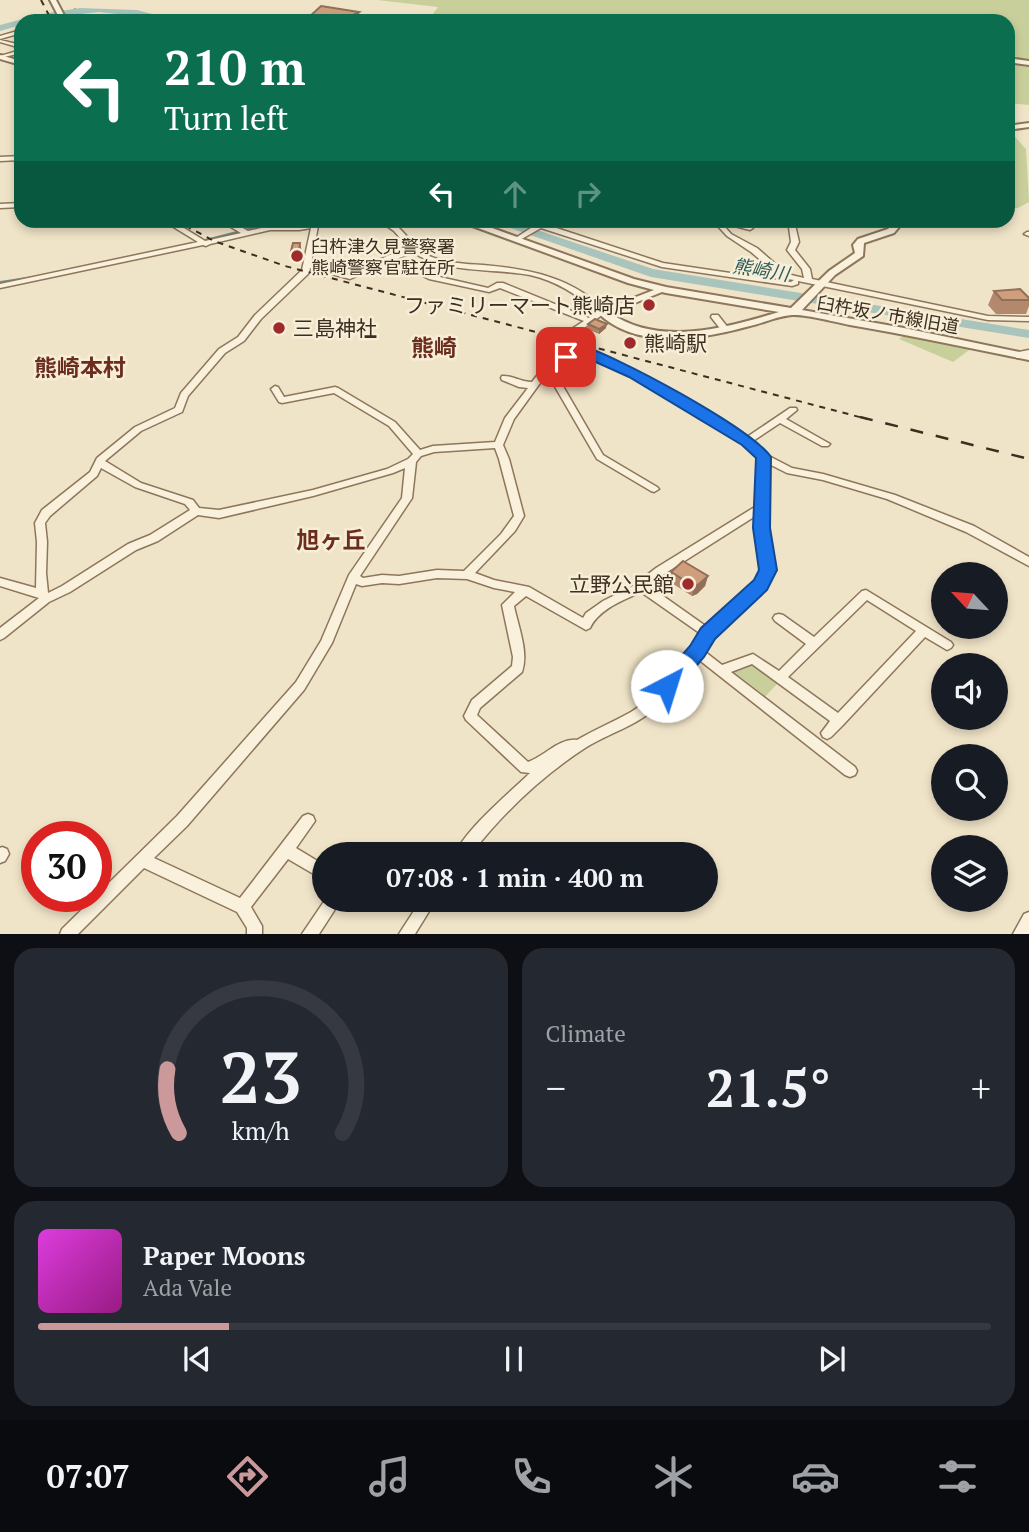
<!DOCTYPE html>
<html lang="en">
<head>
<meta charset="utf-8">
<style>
	body { margin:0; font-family:"PT Serif","Noto Sans JP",serif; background:#242831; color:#f1f3f6; height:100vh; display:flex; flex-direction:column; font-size:26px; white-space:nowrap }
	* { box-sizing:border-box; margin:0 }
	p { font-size:23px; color:#9ea1a6 }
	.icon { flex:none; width:38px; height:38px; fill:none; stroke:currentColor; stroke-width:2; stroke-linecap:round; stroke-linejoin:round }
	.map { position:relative; height:934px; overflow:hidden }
	.side { display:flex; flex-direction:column; gap:14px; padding:14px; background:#0d0f14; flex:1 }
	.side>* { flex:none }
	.banner { position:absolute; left:14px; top:14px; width:1001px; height:214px; border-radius:21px; box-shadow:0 4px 10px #0003; background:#0b6e4f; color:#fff; overflow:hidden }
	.needle { width:46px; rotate:296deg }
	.controls { position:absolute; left:931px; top:562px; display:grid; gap:14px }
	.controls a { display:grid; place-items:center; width:77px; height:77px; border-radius:50%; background:#171b24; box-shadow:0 4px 10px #0003; font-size:35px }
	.speed { position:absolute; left:21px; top:821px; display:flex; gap:14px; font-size:35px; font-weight:700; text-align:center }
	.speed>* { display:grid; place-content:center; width:91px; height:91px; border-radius:50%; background:#171b24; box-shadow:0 4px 10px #0003; line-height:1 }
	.speed .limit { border:10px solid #d22; background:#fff; color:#111 }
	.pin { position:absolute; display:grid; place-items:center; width:60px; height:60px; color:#fff; margin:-30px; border-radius:14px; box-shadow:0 4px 10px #0006 }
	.me { position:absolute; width:77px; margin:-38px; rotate:40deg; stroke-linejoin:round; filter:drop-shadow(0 0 5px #0008) }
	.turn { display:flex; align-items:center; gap:24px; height:147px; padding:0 35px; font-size:32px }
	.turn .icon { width:91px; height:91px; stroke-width:2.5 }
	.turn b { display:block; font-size:49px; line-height:60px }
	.lanes { display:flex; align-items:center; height:66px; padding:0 35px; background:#0003; justify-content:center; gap:35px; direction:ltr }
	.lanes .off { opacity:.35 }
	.big { font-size:52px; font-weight:700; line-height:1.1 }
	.side .widget { flex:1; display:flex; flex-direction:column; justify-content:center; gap:10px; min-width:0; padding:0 24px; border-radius:21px; background:#242831 }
	.side .dial { align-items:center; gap:0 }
	.dial svg { height:182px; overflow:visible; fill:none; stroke:#363941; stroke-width:7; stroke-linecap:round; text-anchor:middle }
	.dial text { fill:#f1f3f6; stroke:none }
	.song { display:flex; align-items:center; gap:21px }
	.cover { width:84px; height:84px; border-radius:10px; background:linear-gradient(135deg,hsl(300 70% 55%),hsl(310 70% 35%)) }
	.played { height:7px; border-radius:4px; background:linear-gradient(90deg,#cc999b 20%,#363941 20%) }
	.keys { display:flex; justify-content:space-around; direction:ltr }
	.heat { display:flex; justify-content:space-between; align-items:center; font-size:38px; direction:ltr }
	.side .tiles { flex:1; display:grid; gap:14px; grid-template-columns:1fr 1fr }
	.widget:last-child { grid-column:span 2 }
	.trip { position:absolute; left:312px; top:842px; width:406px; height:70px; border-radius:35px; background:#171b24; box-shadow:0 4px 10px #0003; font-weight:700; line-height:70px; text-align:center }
	.tab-bar { display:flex; height:112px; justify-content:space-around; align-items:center; background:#090b0e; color:#9ea1a6 }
	.tab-bar .icon { width:49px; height:49px }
	.tab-bar .active { color:#cc999b }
	.tab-bar b { font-size:32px; color:#f1f3f6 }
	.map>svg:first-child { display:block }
	.green { fill:#c9cf9b }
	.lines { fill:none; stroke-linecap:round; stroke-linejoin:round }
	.stream { stroke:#6f938a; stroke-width:2 }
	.river { fill:#a9c4bc; fill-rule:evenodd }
	.minor-casing { stroke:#8d765c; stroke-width:3 }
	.tertiary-casing { stroke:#8d765c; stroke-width:4 }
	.minor { fill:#faf1dc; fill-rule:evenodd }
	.tertiary { fill:#faf1dc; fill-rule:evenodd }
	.rail-far1 { stroke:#3d2e20; stroke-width:2; stroke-dasharray:6 6; stroke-linecap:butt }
	.rail { stroke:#3d2e20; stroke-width:2.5; stroke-dasharray:13 13; stroke-linecap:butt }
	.wall { fill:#b2896c }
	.shaded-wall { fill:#916f58 }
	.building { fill:#cf9f7d; stroke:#916f58; stroke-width:2 }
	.route { fill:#1a73e8; stroke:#114b97; stroke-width:2 }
	.poi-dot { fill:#9e2a2b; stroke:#f7eed8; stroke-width:2.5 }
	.labels { text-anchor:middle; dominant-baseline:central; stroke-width:5; stroke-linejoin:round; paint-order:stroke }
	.far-poi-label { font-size:18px; fill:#3d2e20; stroke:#f7eed8; text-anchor:start }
	.far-street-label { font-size:18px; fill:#3d2e20; stroke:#f7eed8 }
	.far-water-label { font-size:19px; font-style:italic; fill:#2f5d5a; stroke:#f7eed8 }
	.poi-label { font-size:21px; fill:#3d2e20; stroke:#f7eed8; text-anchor:end }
	.neighbourhood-label { font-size:23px; font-weight:bold; fill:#6b2e1e; stroke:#f7eed8 }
</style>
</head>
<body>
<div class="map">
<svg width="1029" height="934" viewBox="0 0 1029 934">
	<rect width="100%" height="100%" fill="#f0e4c8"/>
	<path class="green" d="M377 0H1029V105L1008 103V21H428L438 7Z
		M1008 129 1026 149 1029 202 1018 208H1008Z
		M905 335 972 348 953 362 899 339Z
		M750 663 779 682 762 700 731 675V671Z"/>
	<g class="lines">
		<path class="stream" d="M71 12 75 9
			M237 220 257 226
			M190 244 260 226 317 220
			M0 282 40 276"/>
		<path class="river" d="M80 8 137 10 178 21 99 12 21 21V25L0 31V25L42 14Z
			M487 220H507L653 269 1029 330V338L651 277Z"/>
		<g class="minor-casing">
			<path id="minor" d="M196 16 198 18 186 20 184 19Z
				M21 30V33L0 39V36Z
				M0 40 21 45V48L0 42Z
				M21 50V53L0 58V56Z
				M21 156V160L0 161V157Z
				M21 203V207L0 208V204Z
				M162 220H171L205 241 241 233 219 220H228L248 231 270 226H299L326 220H341L318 226 311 264 349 275 387 256 409 248 394 231 378 220C404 220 408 247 429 256 446 263 465 264 483 265 529 269 573 277 606 312L573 336 571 339 575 344 637 372 668 389 706 415 747 437 790 408H796L797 410 786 419 830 444 828 446H822L780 423 753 441 767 455 792 468 823 474 895 495 974 526 1029 557V566L966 532 887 499 823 480 787 473 769 464 767 528 774 565 764 588 712 636 704 651 722 665 753 654 779 671 806 644 775 621 773 618 775 615 779 614 783 615 814 637 862 591 866 590 951 642 953 645 951 648 947 650 925 637 843 725 831 737 827 739 823 737 821 733 830 721 752 664 731 672 855 767 857 771 855 775 850 777 845 775 698 659C685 674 673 691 659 705 639 725 609 733 585 748 542 776 503 813 471 854H455C466 829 509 793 530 773L521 772 466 720 464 716 472 700 512 666 513 657 502 605 515 592 494 588 467 579 437 578 399 584 382 583 362 586 356 584 332 643 304 690 187 826 154 858 240 898 303 816 308 814 313 816 315 821 296 848 324 865V880L288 859 251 907 262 926V934H247V928L237 912 144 868 78 934H60L62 929 177 816 296 682 321 641 349 575 402 498 405 468 393 473 313 496 219 518 198 515 158 541 136 550 70 592 49 602 4 638 0 640V628L39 598 0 586V578L36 588 37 542 35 523 42 510 90 472 97 458 135 427 175 408 181 393 219 349 238 337 255 315 302 270 311 228 299 230H270L210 244 206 246 203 245 0 288V284L198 242ZM413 252C443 274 494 268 530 275 556 281 577 294 597 312L589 318 503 283H497L488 288 431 275 397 259ZM391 261 429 279 489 292 500 288 584 321 567 332 563 339 572 349 539 373 532 382C520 382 512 375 502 376L501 378 502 380 519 387 528 388 505 418 495 442 433 446 420 450 395 422 338 388 335 387 284 397 278 387 275 386 271 389 279 402 282 403 334 393 389 426 413 454 408 459 387 469 313 490 219 510 199 508 193 500 141 483 105 461 141 431 182 412 188 396 225 353 244 341 261 319 309 273 310 268 350 279ZM578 352 631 376 662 393 700 419 744 443 759 458 758 505 656 568 633 586 603 601 586 613 583 618 529 587 494 580 475 573 515 531 524 516 509 459 503 445 514 419 543 379 554 385 597 459 651 491 654 492 659 489 657 487 603 455 560 381 548 375ZM495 448 499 459 514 516 501 534 464 571 437 570 399 576 382 575 363 578 360 576 412 498 416 462 421 456 434 452ZM101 468 135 487 185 504 190 510 150 535 128 544 62 586 48 593 46 573 47 542 45 523 50 516 97 476ZM757 515V528L764 565 756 582 707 627 649 586 664 574ZM641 592 701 634C686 660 656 697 631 712 613 722 594 730 577 740 559 738 545 756 528 762L477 715 480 708 522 672C529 652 518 626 514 606L526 596 586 630 590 628C599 609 622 601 641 592ZM867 600 916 631 838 713 788 677Z
				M521 220H532L663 263 791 282 794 280 782 278 751 252 727 236 712 220H719L731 234 757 248 787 274 804 278 802 269 787 250 791 242 788 220H794L799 242 795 250 810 269 812 279 988 316 1029 317V321L988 320 798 281V284L792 286 662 267 541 228 518 241H514V239L534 226Z
				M730 220H738L742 224 753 228 750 230 738 227Z
				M1027 232H1029V236L1024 234Z
				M712 315H718L729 329 728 331H722L711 317Z
				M1029 350V354L1017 358 1013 355 1014 353Z
				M2 847 7 849 9 854 5 861 0 863V848Z
				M325 900H341L319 934H302Z
				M421 900H436L415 934H399Z
				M1029 912V934H1013L1024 914Z"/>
		</g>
		<g class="tertiary-casing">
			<path id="tertiary" d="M50 0H56L67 21H61Z
				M0 55 21 61V65L0 59Z
				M1008 58 1029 61V65L1008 62Z
				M1029 123V127L1008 130V126Z
				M456 220H470L634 279 666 287 791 308 829 271 855 253 853 245 858 239 888 229 891 226 890 220H898L899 227 894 233 864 243 863 256 835 275 802 310 904 328 1029 354V360C969 348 910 335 850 325 835 322 806 314 792 315 778 316 763 323 750 326 702 339 636 351 597 312L654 290 628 283ZM662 292 666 293 779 312C725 328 659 347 610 313Z"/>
		</g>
		<use href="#minor" class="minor"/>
		<use href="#tertiary" class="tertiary"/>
		<path class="rail-far1" d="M41 0 52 21
			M175 220 214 241 285 266 867 419"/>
		<path class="rail" d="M860 417 1029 459"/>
	</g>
	<path class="wall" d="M309 17 360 18 355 21H309Z
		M293 243 302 252 300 259 292 260 291 251Z
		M994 291 1029 298V306L1026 314H996L988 305Z
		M588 324 606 328 599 334 587 329Z
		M671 572 708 576 705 586 697 594 692 596 670 582Z"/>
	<path class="shaded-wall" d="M359 12 360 18 355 21H342Z
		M300 243 302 252 300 259 299 251Z
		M607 324 606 328 599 334V329Z
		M708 576 705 586 697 594 692 596 694 586Z"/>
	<path class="building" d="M321 6 359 12 342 21H335L309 17Z
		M293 243H300L299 251H291Z
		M1020 289 1029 298V300H1002L994 291Z
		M595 319 607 324 599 329 588 324Z
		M683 561 708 576 699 584 694 586 671 572Z"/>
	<path class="route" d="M577 344C614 354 751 428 771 457L770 528 777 570 767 590 715 639 704 657 674 692 667 694 660 692 657 686 660 680 690 646 701 628 754 580 759 570 753 528 756 458 742 445 629 377 578 354 570 360H561V354Z"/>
	<g class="poi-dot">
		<circle cx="297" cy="256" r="7"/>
		<circle cx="649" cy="305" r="7"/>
		<circle cx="279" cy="328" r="7"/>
		<circle cx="630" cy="343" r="7"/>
		<circle cx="688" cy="584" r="7"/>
	</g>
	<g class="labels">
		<g class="far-poi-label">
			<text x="311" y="246">臼杵津久見警察署<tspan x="311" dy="21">熊崎警察官駐在所</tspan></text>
		</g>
		<g class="far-street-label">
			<text transform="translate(888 314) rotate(10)">臼杵坂ノ市線旧道</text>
		</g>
		<g class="far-water-label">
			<text transform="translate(761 269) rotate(9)">熊崎川</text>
		</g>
		<g class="poi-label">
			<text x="635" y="305">ファミリーマート熊崎店</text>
			<text x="293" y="328" text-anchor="start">三島神社</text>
			<text x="644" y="343" text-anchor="start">熊崎駅</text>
			<text x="674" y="584">立野公民館</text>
		</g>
		<g class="neighbourhood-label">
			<text x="434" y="347">熊崎</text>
			<text x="80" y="367">熊崎本村</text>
			<text x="331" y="539">旭ヶ丘</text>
		</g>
	</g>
</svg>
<div class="controls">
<a><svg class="needle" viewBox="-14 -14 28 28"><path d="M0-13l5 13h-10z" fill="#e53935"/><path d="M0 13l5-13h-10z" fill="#9ea1a6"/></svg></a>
<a><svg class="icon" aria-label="sound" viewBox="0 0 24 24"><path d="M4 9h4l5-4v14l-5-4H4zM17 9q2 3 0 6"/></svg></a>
<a><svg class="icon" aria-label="search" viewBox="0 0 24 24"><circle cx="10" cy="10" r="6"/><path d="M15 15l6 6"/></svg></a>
<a><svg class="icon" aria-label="layers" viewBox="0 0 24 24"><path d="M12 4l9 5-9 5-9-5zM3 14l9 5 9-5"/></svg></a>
</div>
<div class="speed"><div class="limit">30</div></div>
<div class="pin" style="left:566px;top:357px;background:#d93025"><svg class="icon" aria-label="arrive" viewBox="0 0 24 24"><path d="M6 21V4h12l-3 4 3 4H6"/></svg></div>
<svg class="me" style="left:667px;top:686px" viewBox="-20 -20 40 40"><circle r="19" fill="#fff"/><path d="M0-13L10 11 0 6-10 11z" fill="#1a73e8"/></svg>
<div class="trip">07:08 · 1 min · 400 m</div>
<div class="banner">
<div class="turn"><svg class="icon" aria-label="left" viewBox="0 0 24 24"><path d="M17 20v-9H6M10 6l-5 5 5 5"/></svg><div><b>210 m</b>Turn left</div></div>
<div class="lanes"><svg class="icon" aria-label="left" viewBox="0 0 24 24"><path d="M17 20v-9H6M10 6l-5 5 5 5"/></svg><svg class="icon off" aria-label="ahead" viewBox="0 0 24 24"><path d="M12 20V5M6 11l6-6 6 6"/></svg><svg class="icon off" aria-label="right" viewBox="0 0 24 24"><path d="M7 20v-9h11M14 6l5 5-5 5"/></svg></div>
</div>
</div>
<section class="side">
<div class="tiles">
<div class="widget dial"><svg viewBox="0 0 100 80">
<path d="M14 69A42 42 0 1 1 86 69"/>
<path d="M14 69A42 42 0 0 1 9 41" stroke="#cc999b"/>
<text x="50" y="56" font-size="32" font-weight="700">23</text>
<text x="50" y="72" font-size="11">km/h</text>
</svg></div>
<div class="widget"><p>Climate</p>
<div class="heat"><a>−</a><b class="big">21.5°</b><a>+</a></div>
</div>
<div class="widget">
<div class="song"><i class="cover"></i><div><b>Paper Moons</b><p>Ada Vale</p></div></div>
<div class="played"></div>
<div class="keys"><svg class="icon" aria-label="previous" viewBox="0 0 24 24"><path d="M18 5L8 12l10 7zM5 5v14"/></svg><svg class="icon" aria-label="pause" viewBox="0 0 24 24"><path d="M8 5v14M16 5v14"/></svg><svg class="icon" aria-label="next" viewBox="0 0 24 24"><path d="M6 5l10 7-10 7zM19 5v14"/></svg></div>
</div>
</div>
</section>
<nav class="tab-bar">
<b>07:07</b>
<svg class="icon active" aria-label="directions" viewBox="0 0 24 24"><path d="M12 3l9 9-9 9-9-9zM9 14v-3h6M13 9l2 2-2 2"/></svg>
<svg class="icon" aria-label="music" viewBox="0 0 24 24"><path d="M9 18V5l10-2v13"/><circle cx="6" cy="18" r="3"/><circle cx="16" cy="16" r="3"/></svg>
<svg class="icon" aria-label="phone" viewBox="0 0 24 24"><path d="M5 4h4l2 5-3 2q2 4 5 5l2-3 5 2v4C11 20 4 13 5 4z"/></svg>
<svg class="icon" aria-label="climate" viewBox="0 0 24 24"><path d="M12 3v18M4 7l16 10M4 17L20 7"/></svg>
<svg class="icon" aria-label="car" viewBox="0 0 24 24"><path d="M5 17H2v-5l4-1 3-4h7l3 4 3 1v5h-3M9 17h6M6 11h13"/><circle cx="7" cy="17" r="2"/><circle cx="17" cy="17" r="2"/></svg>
<svg class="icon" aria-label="filters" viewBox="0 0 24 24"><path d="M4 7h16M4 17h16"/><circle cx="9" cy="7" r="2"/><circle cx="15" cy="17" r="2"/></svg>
</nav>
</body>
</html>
